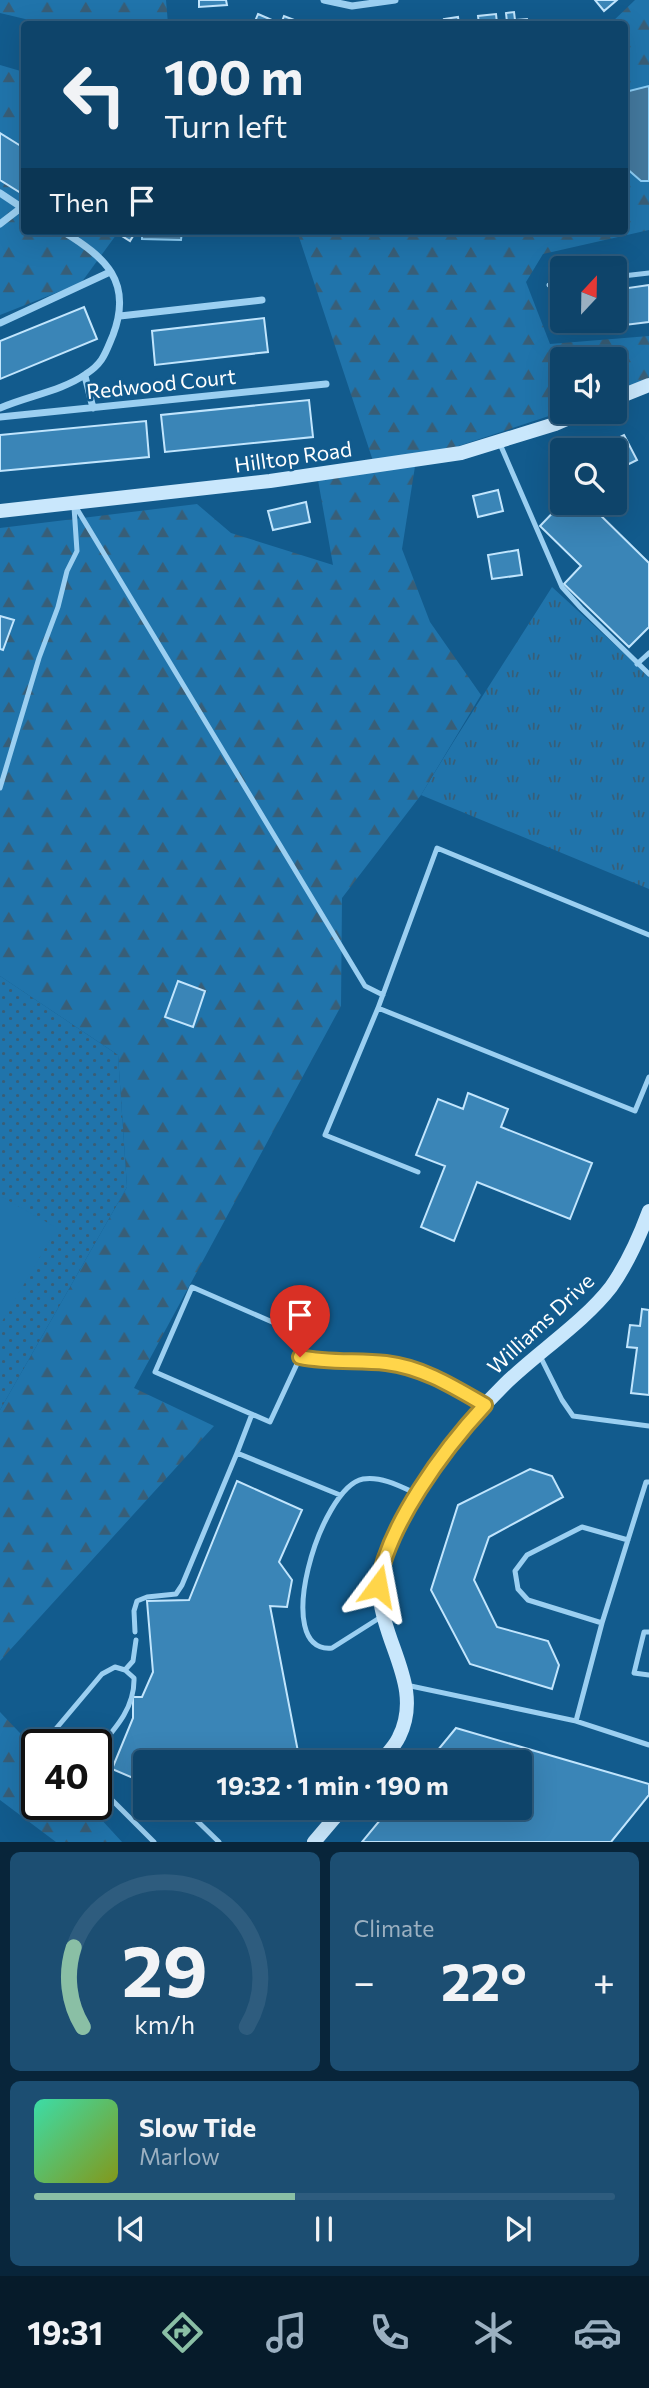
<!DOCTYPE html>
<html lang="en">
<head>
<meta charset="utf-8">
<style>
	body { margin:0; font-family:Commissioner,sans-serif; background:#1c4e72; color:#f1f3f6; height:100vh; display:flex; flex-direction:column; font-size:26px; white-space:nowrap }
	* { box-sizing:border-box; margin:0 }
	p { font-size:23px; color:#9bb0c1 }
	.icon { flex:none; width:38px; height:38px; fill:none; stroke:currentColor; stroke-width:2; stroke-linecap:round; stroke-linejoin:round }
	.map { position:relative; height:1842px; overflow:hidden }
	.details { display:flex; flex-direction:column; gap:10px; padding:10px; background:#08253a; flex:1 }
	.details>* { flex:none }
	.guide { position:absolute; left:21px; top:21px; width:607px; height:214px; border-radius:7px; box-shadow:0 7px 28px #0002,0 0 0 2px #2e5c7e; background:#0e446a; color:#f1f3f6; overflow:hidden }
	.needle { width:46px; rotate:22deg }
	.controls { position:absolute; left:550px; top:256px; display:grid; gap:14px }
	.controls a { display:grid; place-items:center; width:77px; height:77px; border-radius:7px; background:#0e446a; box-shadow:0 7px 28px #0002,0 0 0 2px #2e5c7e; font-size:35px }
	.speed { position:absolute; left:21px; top:1729px; display:flex; gap:14px; font-size:35px; font-weight:700; text-align:center }
	.speed>* { display:grid; place-content:center; width:91px; height:91px; border-radius:50%; background:#0e446a; box-shadow:0 7px 28px #0002,0 0 0 2px #2e5c7e; line-height:1 }
	.speed .limit { border:4px solid #111; border-radius:10px; background:#fff; color:#111 }
	.pin { position:absolute; display:grid; place-items:center; width:60px; height:60px; color:#fff; margin:-72px -30px; border-radius:50% 50% 50% 0; rotate:-45deg; box-shadow:0 0 7px #0007 }
	.pin .icon { rotate:45deg }
	.me { position:absolute; width:77px; margin:-38px; rotate:13deg; stroke-linejoin:round; filter:drop-shadow(0 0 5px #0008) }
	.turn { display:flex; align-items:center; gap:24px; height:147px; padding:0 28px; font-size:32px }
	.turn .icon { width:91px; height:91px; stroke-width:2.5 }
	.turn b { display:block; font-size:49px; line-height:60px }
	.then { display:flex; align-items:center; height:66px; padding:0 28px; background:#0003; gap:14px; font-size:26px }
	.big { font-size:52px; font-weight:700; line-height:1.1 }
	.details .card { flex:1; display:flex; flex-direction:column; justify-content:center; gap:10px; min-width:0; padding:0 24px; border-radius:10px; background:#1c4e72 }
	.details .dial { align-items:center; gap:0 }
	.dial svg { height:182px; overflow:visible; fill:none; stroke:#2e5c7e; stroke-width:7; stroke-linecap:round; text-anchor:middle }
	.dial text { fill:#f1f3f6; stroke:none }
	.song { display:flex; align-items:center; gap:21px }
	.cover { width:84px; height:84px; border-radius:10px; background:linear-gradient(135deg,hsl(160 70% 55%),hsl(70 70% 35%)) }
	.played { height:7px; border-radius:4px; background:linear-gradient(90deg,#8abfa5 45%,#2e5c7e 45%) }
	.keys { display:flex; justify-content:space-around; direction:ltr }
	.heat { display:flex; justify-content:space-between; align-items:center; font-size:38px; direction:ltr }
	.details .tiles { flex:1; display:grid; gap:10px; grid-template-columns:1fr 1fr }
	.card:last-child { grid-column:span 2 }
	.trip { position:absolute; left:133px; top:1750px; width:399px; height:70px; border-radius:7px; background:#0e446a; box-shadow:0 7px 28px #0002,0 0 0 2px #2e5c7e; font-weight:700; line-height:70px; text-align:center }
	.tabs { display:flex; height:112px; justify-content:space-around; align-items:center; background:#061b2a; color:#9bb0c1 }
	.tabs .icon { width:49px; height:49px }
	.tabs .active { color:#8abfa5 }
	.tabs b { font-size:32px; color:#f1f3f6 }
	.map>svg:first-child { display:block }
	.grass { fill:url(#grass-tufts) }
	.forest { fill:url(#forest-firs) }
	.park { fill:url(#park-dots) }
	.garden { fill:#2074ab }
	.water { fill:#43789d; stroke:#8ccdf5; stroke-width:2 }
	.building { fill:#3a85b7; stroke:#c1e5fd; stroke-width:2 }
	.lines { fill:none; stroke-linecap:round; stroke-linejoin:round }
	.lane { stroke:#9bcff1; stroke-width:5 }
	.street { stroke:#9bcff1; stroke-width:7 }
	.secondary { stroke:#c9e7fc; stroke-width:14 }
	.route-casing { stroke:#a68a30; stroke-width:18 }
	.route { stroke:#ffd54a; stroke-width:12 }
	.labels { text-anchor:middle; dominant-baseline:central; stroke-width:5; stroke-linejoin:round; paint-order:stroke }
	.street-label { font-size:21px; fill:#fff; stroke:#125b8d }
</style>
</head>
<body>
<div class="map">
<svg width="649" height="1842" viewBox="0 0 649 1842">
	<defs>
		<pattern id="grass-tufts" width="24" height="20" patternUnits="userSpaceOnUse" patternTransform="scale(1.75)"><rect width="24" height="20" fill="#2074ab"/><path d="M3 7l-1-3M5 7V3M7 7l1-3M15 17l-1-3M17 17v-4M19 17l1-3" fill="none" stroke="#385e77"/></pattern>
		<pattern id="forest-firs" width="22" height="20" patternUnits="userSpaceOnUse" patternTransform="scale(1.75)"><rect width="22" height="20" fill="#2074ab"/><path d="M5 1l3.5 6h-7zM16 11l3.5 6h-7z" fill="#385e77"/></pattern>
		<pattern id="park-dots" width="8" height="8" patternUnits="userSpaceOnUse" patternTransform="scale(1.75)"><rect width="8" height="8" fill="#2074ab"/><path d="M2 2h.1M6 6h.1" fill="none" stroke="#385e77" stroke-width="1.8" stroke-linecap="round"/></pattern>
	</defs>
	<rect width="100%" height="100%" fill="#125b8d"/>
	<path class="grass" d="M552 587 649 676V889L421 795C463 725 508 657 552 587Z"/>
	<path class="forest" d="M0 0H166L168 24H46L0 13Z
		M635 0H649V230L543 254 526 282 550 344 649 336V383L614 395V359H562V411H564L416 460 402 549 430 622 481 695 421 795 342 898 341 1006 134 1388 214 1426 0 1661V1410L127 1187 118 1055 0 976V528L197 504 231 533 333 565 318 480 375 467 297 231H625V24H610Z
		M0 65 24 72V231H119L81 283 0 315Z
		M0 1712 37 1751V1804H87L122 1842H56L0 1800Z"/>
	<path class="park" d="M0 976 118 1055 127 1187 0 1410Z"/>
	<path class="garden" d="M0 1196 57 1228 0 1325Z"/>
	<path class="water" d="M649 86V181H641L625 167V92Z
		M142 231H182L181 240 142 239Z"/>
	<path class="building" d="M199 0H226L227 5 199 7Z
		M595 0H617L604 11Z
		M514 12 515 20 527 19 528 24H479L478 16 496 14 497 23 507 22 506 13Z
		M258 14 281 24 284 16 302 23 254 24Z
		M458 17 459 24H445L444 19Z
		M0 133 24 148V195L0 180Z
		M114 231H136L130 241Z
		M649 285V322L560 333 555 297 562 296V320H614V290Z
		M84 307 97 339 0 379V341Z
		M264 318 268 352 155 365 152 331Z
		M309 400 313 437 165 452 161 415Z
		M146 421 149 457 0 471V435Z
		M624 435 637 460 617 470 614 466V450H606L604 445Z
		M498 490 503 511 478 517 473 496Z
		M306 502 310 522 273 530 268 511Z
		M563 502H587L649 563V627L629 647 564 584 581 566 540 526Z
		M518 550 522 575 492 579 488 555Z
		M0 616 14 620 3 650 0 649Z
		M178 981 205 991 193 1027 165 1017Z
		M468 1093 508 1109 501 1127 592 1163 570 1219 477 1182 454 1241 421 1227 445 1166 416 1155 438 1099 463 1109Z
		M642 1309 649 1310V1395L631 1393 637 1348 627 1347 630 1325 640 1326Z
		M530 1469 552 1476 563 1497 489 1537 474 1580 497 1627 548 1641 559 1665 552 1689 470 1664 431 1590 458 1505Z
		M237 1481 302 1510 279 1562 292 1580 287 1607 270 1606 300 1762H145V1783L112 1769 133 1718V1697H142L153 1672 147 1601 189 1600Z
		M456 1728 649 1784V1795L611 1842H362L390 1808H520V1762H428Z"/>
	<g class="lines">
		<path class="lane" d="M614 277 649 273
			M549 285 562 283
			M500 444 562 587 581 608 649 674
			M74 504 365 986 383 995
			M637 664 649 653
			M0 788 39 658 58 607 67 571 77 551 74 507
			M649 935 437 848 378 1008 635 1111 649 1077
			M378 1008 325 1135 418 1172
			M192 1287 309 1338 270 1422 155 1372Z
			M540 1356 562 1400 573 1416 649 1426
			M300 1357C329 1363 358 1360 387 1363 422 1368 453 1387 482 1404
			M252 1414 237 1453 340 1495
			M381 1617 332 1648C270 1654 320 1487 363 1479 381 1476 400 1486 415 1493
			M602 1623 528 1600 518 1589 515 1571 527 1555 582 1527 628 1540
			M135 1632 134 1611 137 1601 147 1597 176 1594 182 1585 237 1453
			M649 1632H644L634 1673 649 1675
			M125 1670 133 1661 136 1640
			M406 1685 576 1721 649 1745
			M576 1721 602 1623 646 1482H649
			M56 1745 49 1737 102 1674 115 1667 125 1670 134 1678C135 1708 115 1729 96 1751
			M96 1784 154 1842
			M187 1811 219 1842"/>
		<path class="street" d="M324 0 352 6 395 0
			M0 193 24 209
			M0 224 22 207
			M120 316 262 300
			M0 323 110 272
			M85 376 93 408
			M0 408C27 396 62 391 86 374 103 363 105 354 113 335 133 282 106 257 62 231
			M0 417 326 384"/>
		<path class="secondary" d="M614 399 649 385
			M0 511 270 481 461 453 555 424 585 411
			M380 1762C387 1754 395 1746 399 1737 431 1673 354 1620 388 1547 414 1490 460 1428 505 1384 538 1352 584 1322 611 1287 628 1263 639 1238 649 1211
			M314 1842 343 1808"/>
	</g>
	<g class="lines">
		<g class="route-casing">
			<path id="route" d="M300 1357C328 1363 358 1360 386 1363 422 1367 454 1387 485 1405 444 1449 387 1526 378 1586"/>
		</g>
		<use href="#route" class="route"/>
	</g>
	<g class="labels">
		<g class="street-label">
			<text transform="translate(161 383) rotate(-6)">Redwood Court</text>
			<text transform="translate(293 456) rotate(-8)">Hilltop Road</text>
			<text transform="translate(540 1323) rotate(-43)">Williams Drive</text>
		</g>
	</g>
</svg>
<div class="controls">
<a><svg class="needle" viewBox="-14 -14 28 28"><path d="M0-13l5 13h-10z" fill="#e53935"/><path d="M0 13l5-13h-10z" fill="#9bb0c1"/></svg></a>
<a><svg class="icon" aria-label="sound" viewBox="0 0 24 24"><path d="M4 9h4l5-4v14l-5-4H4zM17 9q2 3 0 6"/></svg></a>
<a><svg class="icon" aria-label="search" viewBox="0 0 24 24"><circle cx="10" cy="10" r="6"/><path d="M15 15l6 6"/></svg></a>
</div>
<div class="speed"><div class="limit">40</div></div>
<div class="pin" style="left:300px;top:1357px;background:#d93025"><svg class="icon" aria-label="arrive" viewBox="0 0 24 24"><path d="M6 21V4h12l-3 4 3 4H6"/></svg></div>
<svg class="me" style="left:378px;top:1586px" viewBox="-20 -20 40 40"><path d="M0-17L14 15 0 8-14 15z" fill="#ffd54a" stroke="#fff" stroke-width="4"/></svg>
<div class="trip">19:32 · 1 min · 190 m</div>
<div class="guide">
<div class="turn"><svg class="icon" aria-label="left" viewBox="0 0 24 24"><path d="M17 20v-9H6M10 6l-5 5 5 5"/></svg><div><b>100 m</b>Turn left</div></div>
<div class="then">Then<svg class="icon" aria-label="arrive" viewBox="0 0 24 24"><path d="M6 21V4h12l-3 4 3 4H6"/></svg></div>
</div>
</div>
<section class="details">
<div class="tiles">
<div class="card dial"><svg viewBox="0 0 100 80">
<path d="M14 69A42 42 0 1 1 86 69"/>
<path d="M14 69A42 42 0 0 1 10 34" stroke="#8abfa5"/>
<text x="50" y="56" font-size="32" font-weight="700">29</text>
<text x="50" y="72" font-size="11">km/h</text>
</svg></div>
<div class="card"><p>Climate</p>
<div class="heat"><a>−</a><b class="big">22°</b><a>+</a></div>
</div>
<div class="card">
<div class="song"><i class="cover"></i><div><b>Slow Tide</b><p>Marlow</p></div></div>
<div class="played"></div>
<div class="keys"><svg class="icon" aria-label="previous" viewBox="0 0 24 24"><path d="M18 5L8 12l10 7zM5 5v14"/></svg><svg class="icon" aria-label="pause" viewBox="0 0 24 24"><path d="M8 5v14M16 5v14"/></svg><svg class="icon" aria-label="next" viewBox="0 0 24 24"><path d="M6 5l10 7-10 7zM19 5v14"/></svg></div>
</div>
</div>
</section>
<nav class="tabs">
<b>19:31</b>
<svg class="icon active" aria-label="directions" viewBox="0 0 24 24"><path d="M12 3l9 9-9 9-9-9zM9 14v-3h6M13 9l2 2-2 2"/></svg>
<svg class="icon" aria-label="music" viewBox="0 0 24 24"><path d="M9 18V5l10-2v13"/><circle cx="6" cy="18" r="3"/><circle cx="16" cy="16" r="3"/></svg>
<svg class="icon" aria-label="phone" viewBox="0 0 24 24"><path d="M5 4h4l2 5-3 2q2 4 5 5l2-3 5 2v4C11 20 4 13 5 4z"/></svg>
<svg class="icon" aria-label="climate" viewBox="0 0 24 24"><path d="M12 3v18M4 7l16 10M4 17L20 7"/></svg>
<svg class="icon" aria-label="car" viewBox="0 0 24 24"><path d="M5 17H2v-5l4-1 3-4h7l3 4 3 1v5h-3M9 17h6M6 11h13"/><circle cx="7" cy="17" r="2"/><circle cx="17" cy="17" r="2"/></svg>
</nav>
</body>
</html>
